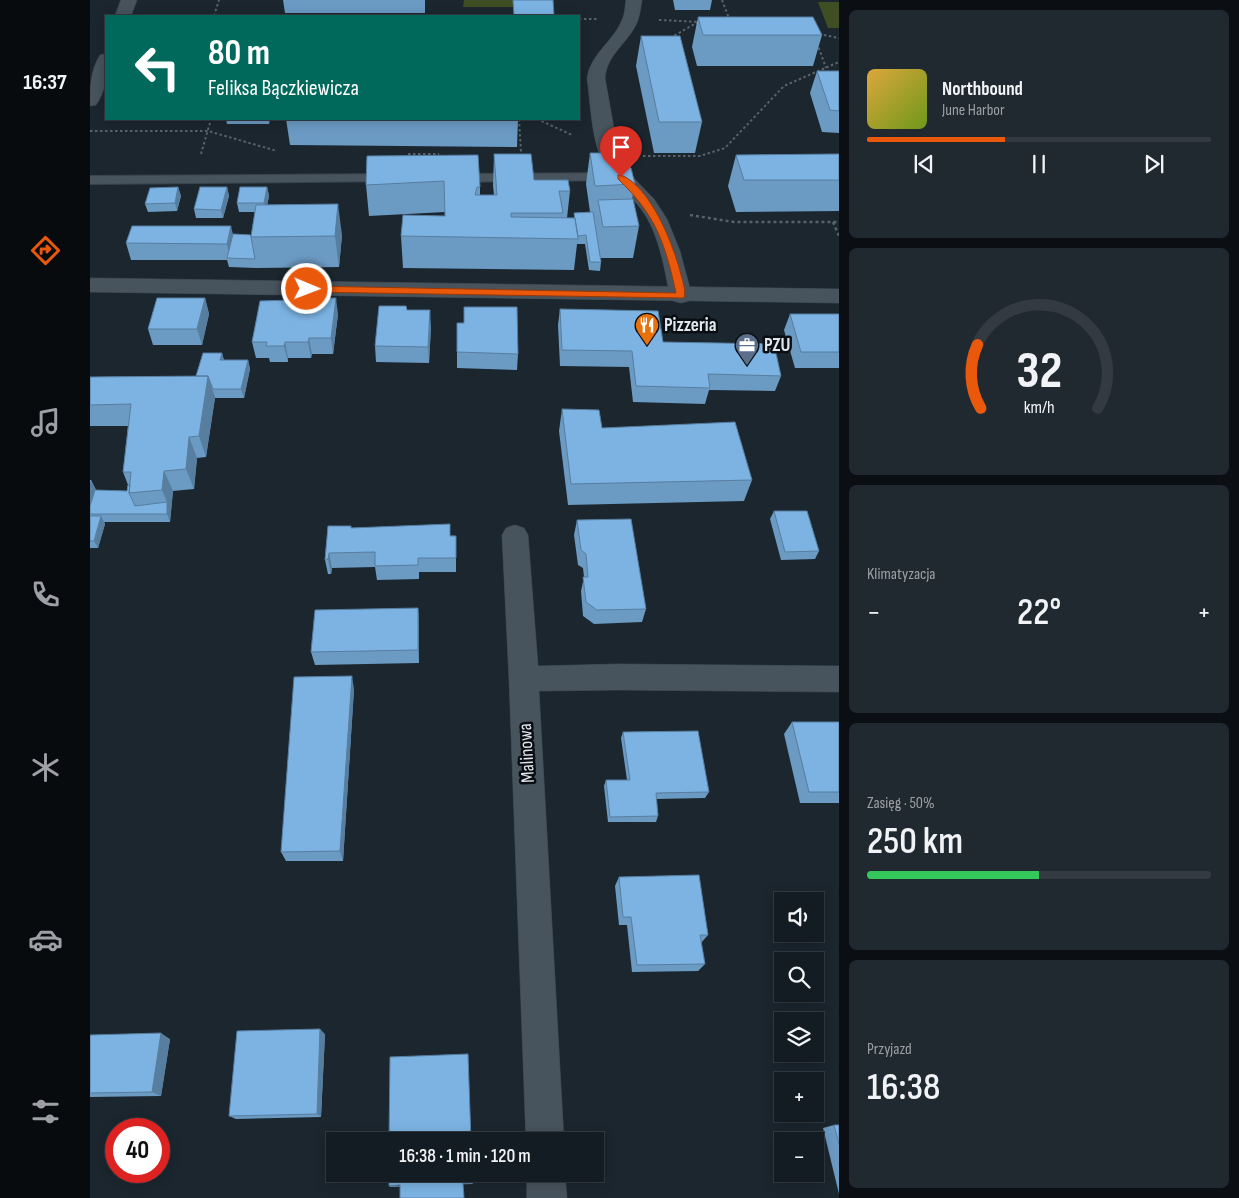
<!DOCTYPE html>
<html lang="pl">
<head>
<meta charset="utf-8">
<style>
	body { margin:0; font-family:"Sofia Sans Condensed",sans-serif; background:#212930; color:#f1f3f6; height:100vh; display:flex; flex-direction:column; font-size:19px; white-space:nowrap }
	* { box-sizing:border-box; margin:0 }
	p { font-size:16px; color:#9da1a6 }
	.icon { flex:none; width:28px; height:28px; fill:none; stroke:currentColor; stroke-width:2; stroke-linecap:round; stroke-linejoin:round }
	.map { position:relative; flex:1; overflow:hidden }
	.sheet { display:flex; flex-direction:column; gap:10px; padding:10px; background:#0b0f13; width:400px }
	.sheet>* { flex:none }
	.guide { position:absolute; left:15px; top:15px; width:475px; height:105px; border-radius:0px; box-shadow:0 2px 12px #0003,0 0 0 1px #333a41; background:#00695c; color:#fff; overflow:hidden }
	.fabs { position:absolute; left:684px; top:892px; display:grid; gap:10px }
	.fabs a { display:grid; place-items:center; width:50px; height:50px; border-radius:0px; background:#141c23; box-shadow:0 2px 12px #0003,0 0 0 1px #333a41; font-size:25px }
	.speed { position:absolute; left:15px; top:1118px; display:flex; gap:10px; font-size:25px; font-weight:700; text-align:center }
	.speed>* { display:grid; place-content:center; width:65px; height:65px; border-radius:50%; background:#141c23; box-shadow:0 2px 12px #0003,0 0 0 1px #333a41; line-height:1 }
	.speed .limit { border:8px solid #d22; background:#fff; color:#111 }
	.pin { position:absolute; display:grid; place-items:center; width:42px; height:42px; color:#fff; margin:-51px -21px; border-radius:50% 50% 50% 0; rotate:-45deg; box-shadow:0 0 5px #0007 }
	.pin .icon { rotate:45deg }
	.me { position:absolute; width:55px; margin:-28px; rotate:91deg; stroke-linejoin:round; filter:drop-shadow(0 0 4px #0008) }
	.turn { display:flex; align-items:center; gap:18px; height:105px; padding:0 20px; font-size:22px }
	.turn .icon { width:65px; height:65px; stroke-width:2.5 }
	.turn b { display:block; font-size:35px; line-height:42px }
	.big { font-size:38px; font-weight:600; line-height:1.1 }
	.sheet .tile { flex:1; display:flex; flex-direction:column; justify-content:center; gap:8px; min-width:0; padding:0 18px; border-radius:8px; background:#212930 }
	.sheet .dial { align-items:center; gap:0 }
	.dial svg { height:130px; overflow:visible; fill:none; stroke:#333a41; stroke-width:7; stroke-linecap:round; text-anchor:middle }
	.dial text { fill:#f1f3f6; stroke:none }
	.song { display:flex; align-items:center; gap:15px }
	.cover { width:60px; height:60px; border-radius:8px; background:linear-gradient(135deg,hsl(40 70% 55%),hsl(80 70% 35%)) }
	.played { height:5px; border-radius:2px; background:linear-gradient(90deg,#ea580c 40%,#333a41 40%) }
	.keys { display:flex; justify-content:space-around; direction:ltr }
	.heat { display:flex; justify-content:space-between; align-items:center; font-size:28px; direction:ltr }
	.charge { height:8px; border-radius:4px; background:linear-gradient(90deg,#34c759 50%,#333a41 0) }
	.trip { position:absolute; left:236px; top:1132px; width:278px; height:50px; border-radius:0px; background:#141c23; box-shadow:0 2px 12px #0003,0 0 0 1px #333a41; font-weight:600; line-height:50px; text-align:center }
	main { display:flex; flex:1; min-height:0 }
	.tab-bar { display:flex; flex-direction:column; width:90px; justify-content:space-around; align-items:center; background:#080b0e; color:#9da1a6 }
	.tab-bar .icon { width:35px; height:35px }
	.tab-bar .on { color:#ea580c }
	.tab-bar b { font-size:22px; color:#f1f3f6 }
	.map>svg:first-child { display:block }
	.green { fill:#3f4f23 }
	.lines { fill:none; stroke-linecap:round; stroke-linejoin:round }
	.lane-casing { stroke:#3a434b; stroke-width:2 }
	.street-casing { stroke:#3a434b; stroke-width:1 }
	.secondary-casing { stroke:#3a434b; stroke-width:1 }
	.path-far1 { stroke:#59626b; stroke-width:2; stroke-dasharray:2.5 2.5; stroke-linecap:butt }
	.path { stroke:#59626b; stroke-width:2.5; stroke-dasharray:3 3; stroke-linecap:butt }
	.lane { fill:#47535d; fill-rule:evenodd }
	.street { fill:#47535d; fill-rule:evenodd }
	.secondary { fill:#47535d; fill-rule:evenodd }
	.wall { fill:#6b9ac3 }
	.shaded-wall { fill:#577d9f }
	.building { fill:#7cb3e3; stroke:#577d9f }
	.route { fill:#ea580c; stroke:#983908 }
	.labels { text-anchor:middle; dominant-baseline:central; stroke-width:5; stroke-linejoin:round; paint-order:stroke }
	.poi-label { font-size:19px; font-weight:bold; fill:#e0e7ee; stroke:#0a0e12; text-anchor:start }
	.street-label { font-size:19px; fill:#e0e7ee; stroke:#0a0e12 }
</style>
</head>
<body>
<main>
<nav class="tab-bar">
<b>16:37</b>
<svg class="icon on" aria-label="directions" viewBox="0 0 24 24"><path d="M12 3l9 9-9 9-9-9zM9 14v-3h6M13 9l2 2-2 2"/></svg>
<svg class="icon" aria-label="music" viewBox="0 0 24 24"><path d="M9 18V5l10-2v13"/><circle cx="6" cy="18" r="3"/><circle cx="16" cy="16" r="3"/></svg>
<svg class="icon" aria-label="phone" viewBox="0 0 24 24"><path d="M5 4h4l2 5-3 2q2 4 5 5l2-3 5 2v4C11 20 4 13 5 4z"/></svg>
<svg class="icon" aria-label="climate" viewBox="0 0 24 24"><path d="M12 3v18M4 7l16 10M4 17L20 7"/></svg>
<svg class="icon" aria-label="car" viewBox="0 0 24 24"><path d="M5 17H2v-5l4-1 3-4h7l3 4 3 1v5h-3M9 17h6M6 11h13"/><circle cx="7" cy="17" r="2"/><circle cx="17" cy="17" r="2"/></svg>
<svg class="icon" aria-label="filters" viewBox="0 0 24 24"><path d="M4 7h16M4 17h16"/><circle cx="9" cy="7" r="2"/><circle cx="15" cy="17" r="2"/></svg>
</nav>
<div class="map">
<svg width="749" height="1198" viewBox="0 0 749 1198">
	<rect width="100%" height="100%" fill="#1b262f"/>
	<path class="green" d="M374 0H427L428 7H373Z
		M728 2H749V28H738Z"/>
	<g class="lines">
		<g class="lane-casing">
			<path id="lane" d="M526 173 531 174 533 177 531 180 361 182 354 178 361 174Z
				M306 174 311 175 313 178 311 181 0 184V176Z"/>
		</g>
		<g class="street-casing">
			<path id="street" d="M31 0H47L41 16H25Z
				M536 0H552C551 6 550 14 548 20 540 42 517 53 515 78L529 157 535 169 564 199 577 219 590 251 602 296 599 301 591 303 583 301 580 296C574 267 569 233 551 209 539 193 522 183 514 165 501 139 501 106 497 78 501 53 523 42 532 20 535 14 535 6 536 0Z
				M16 54C17 71 17 90 6 105L0 106C0 88 0 71 10 55Z
				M425 525 434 528 438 535 448 666 528 664 749 666V692L528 690 449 691 474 1141H436L419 679 412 535 416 528Z
				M437 1174H475L477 1198H437Z"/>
		</g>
		<g class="secondary-casing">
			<path id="secondary" d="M0 278 749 289V303L0 292Z"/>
		</g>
		<path class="path-far1" d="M632 0 640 21
			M124 16 129 0
			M489 19H508
			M569 20 611 22
			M729 34 749 38
			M580 38 608 22
			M727 43 736 68
			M429 119 431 152
			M447 119 482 135
			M0 131H118L187 151
			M111 154 121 119
			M318 154H349
			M553 156H610L635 148 694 86 749 62"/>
		<path class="path" d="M600 215 644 222H749
			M743 222 749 236"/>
		<use href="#lane" class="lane"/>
		<use href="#street" class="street"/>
		<use href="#secondary" class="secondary"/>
	</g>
	<path class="wall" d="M193 0H335V13H195Z
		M583 0H622L620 10H585Z
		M608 17 732 35 723 66H607L602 47Z
		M551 36 612 122 605 153H564L546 66Z
		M727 71H749V133L732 132 720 93Z
		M136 119H180L179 124H137Z
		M196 119H428L427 147 200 145Z
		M500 153 545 184 542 199 549 226 543 258H511V262L510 271 499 270 495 244H487L484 270 313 268 311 236 355 216V212L279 216 276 185 277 156 390 187V195H404L403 186 404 154 444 180 480 191 477 218H484V213L500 212 496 184Z
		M749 154V211L646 212 638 186 646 155Z
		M88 187 91 196 87 211 58 212 55 204Z
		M137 187 139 196 133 218H106L104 209Z
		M177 187 179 196 177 205 252 235 249 267 167 268 139 267 137 260H41L36 243 143 234 161 235 165 212H149L147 203Z
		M115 298 119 314 112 345H63L58 329Z
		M470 309 573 342 691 376 685 391 619 390 615 404 543 402 539 367 470 366 468 325Z
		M317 310 341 326 339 363 286 362 285 346Z
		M248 314 243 354H222L221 358H198V362H180L179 358H166L162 342Z
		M700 314H749V368H705L694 330Z
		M367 323 428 354 427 370 367 368Z
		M132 353 134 360H158L160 369 154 398H125L116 457 107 458 104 489 83 491 80 522H14L15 524 8 548H0V480H1L6 490 37 491 38 485 33 472 38 426H0V377L106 376Z
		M472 409 512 428 662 480 654 501 478 505 469 431Z
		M684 511 729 551 725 559 691 560 680 519Z
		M487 520 556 609 552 622 504 624 493 616 491 591 494 577 493 568 488 565 484 535Z
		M238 526 366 536V572H329V579L287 580 285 567 242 568 241 574H238L235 560Z
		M328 608 329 622V663L225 665 221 652Z
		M264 689 253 861H196L191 852Z
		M702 722H749V803H710L694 734Z
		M533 732 619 792 615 798 566 799 568 816 566 822H518L514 786 516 780H537L531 738Z
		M529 877 618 935 611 943 615 964 608 971 542 972 537 925H529L525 886Z
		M235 1034 231 1117 146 1119 139 1116Z
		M0 1035 80 1039 71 1096 0 1097Z
		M744 1125H749V1194L733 1128Z
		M383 1183 382 1184 301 1187 299 1186Z"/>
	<path class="shaded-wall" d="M88 187 91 196 87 211 85 203Z
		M137 187 139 196 133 218 131 210Z
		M177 187 179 196 176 212 174 203Z
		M248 204 252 235 249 267 245 236Z
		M141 226 145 243 140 258 137 244Z
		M115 298 119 314 112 345 107 329Z
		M246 298 248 314 243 354 241 338Z
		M340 310 341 326 339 363 338 347Z
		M219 338 222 354 221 358 218 342Z
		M195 342 198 358V362L194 346Z
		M132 353 134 362 130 360Z
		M158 360 160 369 154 398 151 389Z
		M118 376 125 397 116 457 109 436Z
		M99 437 107 458 104 489 96 469Z
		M74 471 83 491 80 522 77 514V502L72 490Z
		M1 480 9 496 0 514V485Z
		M11 516 15 524 8 548 4 541Z
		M239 553 242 568 241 574 238 559Z
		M328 608 329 622V663L328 650Z
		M262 676 264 689 253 861 250 851Z
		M230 1029 235 1034 231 1117 227 1114Z
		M71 1033 80 1039 71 1096 62 1092Z"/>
	<path class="building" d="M423 0H463L464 16H424Z
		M608 17H723L732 35H613Z
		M551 36H590L612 122H569Z
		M727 71H749V111L740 110Z
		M500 153H523L541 168 545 184 505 186Z
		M404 154H441L444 180H478L480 191H469L473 213H421V217L485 218 488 239 311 236 313 215 355 216 354 181 276 185 277 156 388 155 390 187H387L385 195H407Z
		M749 154V180H654L646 155Z
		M88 187 85 203 55 204 60 188Z
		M110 187H137L131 210 104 209Z
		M150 187H177L174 203H147Z
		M543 199 549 226 513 227 508 200Z
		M248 204 245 236 161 237 166 205Z
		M503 212 511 262H500L496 235 488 236 484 213Z
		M42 226H141L137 244 36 243Z
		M143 234 161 235V237L165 259 137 258Z
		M67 298H115L107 329H58Z
		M201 298H246L241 338H219L218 342H195L194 346H176L177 342H162L170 301 201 300Z
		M289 306H316L317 310H340L338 347 285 346Z
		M374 307H427L428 354 367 352V323H374Z
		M470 309 568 311 573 342 684 344 691 376 618 374 620 388 546 386 542 351 472 350Z
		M700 314H749V352H711Z
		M113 353H132L130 360H158L151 389H123L118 376H106Z
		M118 376 109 436 99 437 96 469 74 471 72 490 39 493 41 472H33L41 404 0 405V377Z
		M472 409 509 410 512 428 645 422 662 480 481 484Z
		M38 485H40L39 493 45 506 77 502V514H0V506L5 490 37 491Z
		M684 511H717L729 551 695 552Z
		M0 516H11L4 541H0Z
		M541 519 556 609 507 610 496 602 493 577H498L496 554 491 550 487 520Z
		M360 524V536H366V558H328V565L285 566V552L239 553 238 559 235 560 238 526H261V528Z
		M328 608V650L221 652 225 610Z
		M262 676 250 851 191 852 204 677Z
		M702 722H749V792H719Z
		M608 731 619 792 566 793 568 816 520 817 516 780H540L533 732Z
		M609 875 618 935H610L615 964 547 965 541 917H533L529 877Z
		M230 1029 227 1114 139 1116 147 1031Z
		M71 1033 62 1092 0 1093V1035Z
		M378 1054 381 1141H299L300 1057Z
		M744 1125H749V1144Z
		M299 1174H382L383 1183H373L374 1198H310V1185L299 1186Z"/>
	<path class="route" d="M531 175C561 187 584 246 591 275 593 282 596 291 594 298L217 292 212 289 217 286 586 293C575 243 566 215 528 179V175Z"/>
	<defs>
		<g id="restaurant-pin" transform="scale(1.25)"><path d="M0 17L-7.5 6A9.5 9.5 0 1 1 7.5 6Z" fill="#e8710a" stroke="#0a0e12"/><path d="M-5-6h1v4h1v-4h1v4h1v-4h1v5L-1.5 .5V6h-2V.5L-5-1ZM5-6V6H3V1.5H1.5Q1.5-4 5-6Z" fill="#fff"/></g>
		<g id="office-pin" transform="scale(1.25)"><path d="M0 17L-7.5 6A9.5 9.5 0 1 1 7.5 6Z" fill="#5c6f8a" stroke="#0a0e12"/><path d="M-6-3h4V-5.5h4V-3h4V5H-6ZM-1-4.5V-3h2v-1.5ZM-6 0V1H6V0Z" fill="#fff"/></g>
	</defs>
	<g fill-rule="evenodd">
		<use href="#restaurant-pin" x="557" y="325"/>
		<use href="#office-pin" x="657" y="345"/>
	</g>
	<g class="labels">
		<g class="poi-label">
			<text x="574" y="325">Pizzeria</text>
			<text x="674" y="345">PZU</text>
		</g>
		<g class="street-label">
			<text transform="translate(437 753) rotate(-93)">Malinowa</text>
		</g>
	</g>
</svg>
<div class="fabs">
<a><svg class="icon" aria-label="sound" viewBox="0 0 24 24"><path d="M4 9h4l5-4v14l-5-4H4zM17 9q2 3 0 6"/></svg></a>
<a><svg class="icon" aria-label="search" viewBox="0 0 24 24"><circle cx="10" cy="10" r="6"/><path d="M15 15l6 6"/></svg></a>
<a><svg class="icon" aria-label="layers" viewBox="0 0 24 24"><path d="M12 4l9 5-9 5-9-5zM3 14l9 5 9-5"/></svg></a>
<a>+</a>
<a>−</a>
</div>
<div class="speed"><div class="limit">40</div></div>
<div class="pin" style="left:531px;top:177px;background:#d93025"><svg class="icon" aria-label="arrive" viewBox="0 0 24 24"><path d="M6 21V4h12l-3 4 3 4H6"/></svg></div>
<svg class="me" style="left:217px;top:289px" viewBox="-20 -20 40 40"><circle r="17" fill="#ea580c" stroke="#fff" stroke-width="3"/><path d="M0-11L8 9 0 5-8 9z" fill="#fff"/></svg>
<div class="trip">16:38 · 1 min · 120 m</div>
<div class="guide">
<div class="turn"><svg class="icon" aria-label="left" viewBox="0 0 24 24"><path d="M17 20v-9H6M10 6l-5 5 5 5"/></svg><div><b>80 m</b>Feliksa Bączkiewicza</div></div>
</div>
</div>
<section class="sheet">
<div class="tile">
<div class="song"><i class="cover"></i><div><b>Northbound</b><p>June Harbor</p></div></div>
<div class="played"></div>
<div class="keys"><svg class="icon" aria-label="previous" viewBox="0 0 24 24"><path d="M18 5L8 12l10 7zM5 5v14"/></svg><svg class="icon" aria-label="pause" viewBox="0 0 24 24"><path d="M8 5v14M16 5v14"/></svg><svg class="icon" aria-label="next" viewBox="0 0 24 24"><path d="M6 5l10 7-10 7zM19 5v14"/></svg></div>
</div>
<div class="tile dial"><svg viewBox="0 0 100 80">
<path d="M14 69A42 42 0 1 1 86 69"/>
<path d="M14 69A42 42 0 0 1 12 30" stroke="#ea580c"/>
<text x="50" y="56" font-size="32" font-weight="700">32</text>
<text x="50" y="72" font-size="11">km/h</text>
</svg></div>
<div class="tile"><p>Klimatyzacja</p>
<div class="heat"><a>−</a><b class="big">22°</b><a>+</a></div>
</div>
<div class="tile"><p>Zasięg · 50%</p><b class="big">250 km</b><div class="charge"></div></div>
<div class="tile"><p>Przyjazd</p><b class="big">16:38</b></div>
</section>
</main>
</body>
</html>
